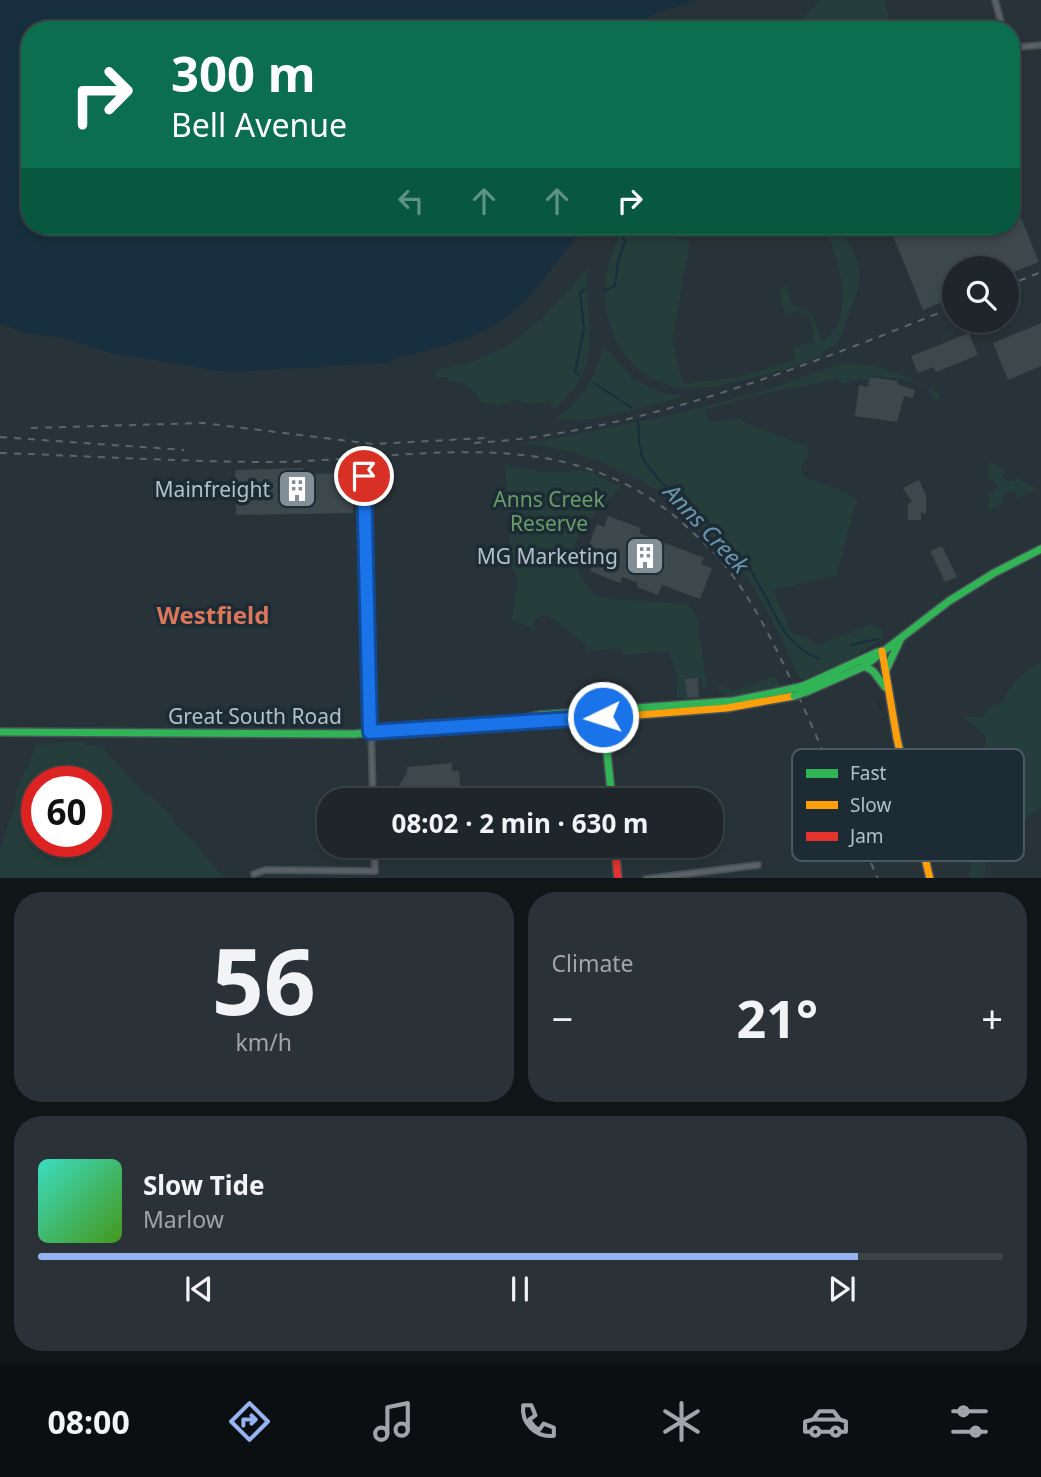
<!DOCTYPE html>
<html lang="en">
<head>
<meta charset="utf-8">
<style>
	body { margin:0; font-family:"Noto Sans",sans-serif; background:#2b3237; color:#f1f3f6; height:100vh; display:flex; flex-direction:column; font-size:26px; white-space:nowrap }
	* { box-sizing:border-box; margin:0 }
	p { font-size:23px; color:#a1a5a9 }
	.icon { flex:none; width:38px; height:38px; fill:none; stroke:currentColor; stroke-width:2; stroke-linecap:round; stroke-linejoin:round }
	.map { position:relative; height:878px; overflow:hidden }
	.sheet { display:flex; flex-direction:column; gap:14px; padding:14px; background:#101518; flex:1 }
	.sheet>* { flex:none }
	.top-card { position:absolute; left:21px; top:21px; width:999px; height:214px; border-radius:28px; box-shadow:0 4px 10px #0003,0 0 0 2px #3c4347; background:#0b6e4f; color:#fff; overflow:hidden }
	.controls { position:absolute; left:942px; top:256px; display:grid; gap:14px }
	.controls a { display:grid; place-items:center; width:77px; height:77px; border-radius:50%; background:#1e262b; box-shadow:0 4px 10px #0003,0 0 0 2px #3c4347; font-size:35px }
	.speed { position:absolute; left:21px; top:766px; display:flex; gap:14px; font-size:35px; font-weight:700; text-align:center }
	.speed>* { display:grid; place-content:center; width:91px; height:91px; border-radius:50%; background:#1e262b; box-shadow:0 4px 10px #0003,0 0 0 2px #3c4347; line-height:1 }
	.speed .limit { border:10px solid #d22; background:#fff; color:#111 }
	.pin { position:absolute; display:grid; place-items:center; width:60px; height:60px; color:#fff; margin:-30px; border:4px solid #fff; border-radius:50%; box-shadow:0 2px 7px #0007 }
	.me { position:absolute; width:77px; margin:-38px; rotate:266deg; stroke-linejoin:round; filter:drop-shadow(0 0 5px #0008) }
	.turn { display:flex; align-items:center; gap:24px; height:147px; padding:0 35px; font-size:32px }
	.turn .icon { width:91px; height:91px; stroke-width:2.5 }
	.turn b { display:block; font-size:49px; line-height:60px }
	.lanes { display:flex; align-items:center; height:66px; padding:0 35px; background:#0003; justify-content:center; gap:35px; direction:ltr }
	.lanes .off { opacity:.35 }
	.big { font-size:52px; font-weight:700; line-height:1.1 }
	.sheet .card { flex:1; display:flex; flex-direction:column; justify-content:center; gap:10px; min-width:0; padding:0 24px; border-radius:28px; background:#2b3237 }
	.sheet .dial { align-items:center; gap:0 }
	.dial b { font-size:91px; line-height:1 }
	.song { display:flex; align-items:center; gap:21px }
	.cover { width:84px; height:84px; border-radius:10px; background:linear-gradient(135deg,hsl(170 70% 55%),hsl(100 70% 35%)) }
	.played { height:7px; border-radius:4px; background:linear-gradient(90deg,#95b2f1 85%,#3c4347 85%) }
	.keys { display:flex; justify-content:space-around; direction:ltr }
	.heat { display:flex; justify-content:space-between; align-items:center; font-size:38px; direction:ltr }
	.sheet .tiles { flex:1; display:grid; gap:14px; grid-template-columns:1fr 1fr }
	.card:last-child { grid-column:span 2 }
	.trip { position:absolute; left:317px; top:788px; width:406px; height:70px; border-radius:28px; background:#1e262b; box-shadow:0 4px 10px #0003,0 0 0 2px #3c4347; font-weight:700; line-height:70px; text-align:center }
	.dock { display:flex; height:112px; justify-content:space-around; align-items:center; background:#0c0f11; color:#a1a5a9 }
	.dock .icon { width:49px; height:49px }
	.dock .selected { color:#95b2f1 }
	.dock b { font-size:32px; color:#f1f3f6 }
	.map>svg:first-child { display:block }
	.green { fill:#253e3c; fill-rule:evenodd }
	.water { fill:#172f3e }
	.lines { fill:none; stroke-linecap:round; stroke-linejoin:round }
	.stream { stroke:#172f3e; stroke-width:2 }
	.building { fill:#3d484d }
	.street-casing { stroke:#465055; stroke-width:8 }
	.fast-casing { stroke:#465055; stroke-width:10 }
	.slow-casing { stroke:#465055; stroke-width:10 }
	.jam-casing { stroke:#465055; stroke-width:10 }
	.street { stroke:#596166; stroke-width:4.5 }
	.fast { stroke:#30b455; stroke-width:7 }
	.slow { stroke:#ff9f0a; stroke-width:7 }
	.jam { stroke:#e5322d; stroke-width:7 }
	.rail { stroke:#5c656a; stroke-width:2; stroke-dasharray:7 7; stroke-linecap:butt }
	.fast-bridge-casing { stroke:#465055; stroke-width:10; stroke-linecap:butt }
	.fast-bridge { stroke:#30b455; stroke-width:7 }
	.route-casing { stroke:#114b97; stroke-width:18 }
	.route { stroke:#1a73e8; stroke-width:12 }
	.labels { text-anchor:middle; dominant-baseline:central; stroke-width:7; stroke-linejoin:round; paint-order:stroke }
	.poi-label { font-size:21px; fill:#b2c1ca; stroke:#1c2b34; text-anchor:end }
	.park-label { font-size:21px; fill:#689d68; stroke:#1c2b34 }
	.street-label { font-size:21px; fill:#b2c1ca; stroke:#1c2b34 }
	.water-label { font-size:23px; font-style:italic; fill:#6994ac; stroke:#1c2b34 }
	.quarter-label { font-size:24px; font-weight:bold; fill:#dc775c; stroke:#1c2b34 }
	.key { fill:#1c2b34; stroke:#495861; stroke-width:2 }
	.key-label { font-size:19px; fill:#b2c1ca }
</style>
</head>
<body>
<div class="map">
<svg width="1041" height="879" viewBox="0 0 1041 879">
	<rect width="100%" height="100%" fill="#283339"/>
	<path class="green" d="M820 0H884L892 30H806L803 19Z
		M626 226H654L676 238 690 242 672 340 683 384 739 377 795 360 793 347 814 342 810 317 799 311 788 313 785 317 779 289 787 286 791 304 812 314 822 342C859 316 837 259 825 226H840C846 239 857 256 859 270 861 284 855 299 850 311 846 319 845 328 841 336 830 359 776 372 752 378 722 385 688 395 658 381 599 355 591 273 626 226Z
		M588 269C584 323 607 369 554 408L548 401 530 404 517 400 498 406 479 401 478 395 461 382H449L448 377H437L435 371 471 362 505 348 541 319Z
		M602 350 608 351 631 375V378L661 393 683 396C658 404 577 427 555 419 580 401 596 380 602 350Z
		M841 364C878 362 907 376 939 394L937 402C927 377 893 378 870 376L868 381 860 379 843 384 838 379 757 395 704 410 710 423 740 418 745 423 808 447V457L801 465 802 474 808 479 844 491 858 501 855 505 837 575 773 590 792 634 805 636 817 645 870 625 881 628 884 638 843 663 801 680C783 644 767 605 743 572 692 501 608 450 520 443L548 440 668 416 757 393Z
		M988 461 1005 471 1003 476 1009 483 1011 480 1015 482 1017 478 1037 489 1017 498 1015 492 1005 493V496L1002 498 1004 504 989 510 988 493H994V489H998V484L994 483V480H988Z
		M505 465 541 472 587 471 621 487C607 501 588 519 578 537 567 558 583 587 601 598L688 604 697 617 707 688H702L701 678 685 679 687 698H677L676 671 668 651 623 655 622 648 587 651 586 644 546 614 536 618 532 628 512 620 518 576 512 568Z
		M1041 663V808L1013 827 991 824 984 878H969L986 743 985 735 962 716 983 718 987 710 1003 702C1012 683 1022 672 1041 663Z
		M775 677 781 687C763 692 724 707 716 684L735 690Z
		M84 741 85 745 101 746 144 794 152 798 171 815 174 824 188 836 224 878H231H0V851L15 804C14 783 32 766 35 745ZM96 782V842H37V782Z"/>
	<path class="water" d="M0 0H697C676 10 649 9 635 30H30V226H587C552 261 537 301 490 328 469 339 441 347 418 353 403 357 402 354 388 363L227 372 111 353 59 337 24 333 0 323Z"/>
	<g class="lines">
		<path class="stream" d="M604 291 615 286 618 263 625 241 621 234
			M579 375 575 372 584 329 580 292 586 290
			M594 383 632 408
			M637 421C641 433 637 447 643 458 657 483 681 499 703 517 717 530 730 546 743 560 771 593 775 642 819 659
			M851 645 878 639
			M878 700 880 709
			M892 758 901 801"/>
	</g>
	<path class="building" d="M1012 196 1039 262 1006 275V268H954V297L923 310 889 226H1012Z
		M1041 323V366L1008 380 993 343Z
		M969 333 978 355 936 372 933 367 918 373 911 356Z
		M870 377 898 381 897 384 915 390 913 398 904 396 897 422 855 416 859 385 868 387Z
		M303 468V474L358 473V504H353V513L236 515 235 470Z
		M919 480 926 496V514L921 512V520H908V504L912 502 903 488Z
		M608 516 641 528 639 533 704 558 701 564 712 568 700 599 662 585 658 595 637 587 638 583 622 577 620 583 590 571 595 558 585 555 597 524 604 527Z
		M942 546 957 577 945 582 930 551Z
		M698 678 699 697 687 698 685 679Z
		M452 763V771H459L461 800H400L399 785 407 773V767Z"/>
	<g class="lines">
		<g class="street-casing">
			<path id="street" d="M995 0 1003 30
				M1012 48 1041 45
				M364 476 373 800
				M254 874 265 870 375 871 374 845
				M646 879 758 865"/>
		</g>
		<g class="fast-casing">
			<path id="fast" d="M864 666 873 671 885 687
				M886 670 900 640
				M803 686 878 652
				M806 692 863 667 949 601 994 573 1041 549
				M603 714 612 800
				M0 732 354 734 508 722 540 715 733 701 791 689
				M608 752 609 712"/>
		</g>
		<g class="slow-casing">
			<path id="slow" d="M882 651 897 739 930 879
				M592 718 604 737
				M512 722 535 723 727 708 794 696"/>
		</g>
		<g class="jam-casing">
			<path id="jam" d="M615 845 618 879"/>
		</g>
		<use href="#street" class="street"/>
		<use href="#fast" class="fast"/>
		<use href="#slow" class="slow"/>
		<use href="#jam" class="jam"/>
		<path class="rail" d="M1006 286 1041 272
			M31 428 203 423 373 444 485 438
			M0 437 184 450
			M474 443C634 434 806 366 954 307
			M0 453C91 456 182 462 273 462 419 460 569 417 688 528 702 541 716 553 727 568 761 612 784 665 807 715 831 769 854 824 878 879"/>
		<g class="fast-bridge-casing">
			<path id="fast-bridge" d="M791 689 803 686
				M794 696 806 692"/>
		</g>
		<use href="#fast-bridge" class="fast-bridge"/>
	</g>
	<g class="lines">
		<g class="route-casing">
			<path id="route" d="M364 476 370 732 603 717"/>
		</g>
		<use href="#route" class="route"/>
	</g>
	<defs>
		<g id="building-square" transform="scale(2.0125)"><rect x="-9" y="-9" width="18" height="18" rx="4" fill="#828f97" stroke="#1c2b34"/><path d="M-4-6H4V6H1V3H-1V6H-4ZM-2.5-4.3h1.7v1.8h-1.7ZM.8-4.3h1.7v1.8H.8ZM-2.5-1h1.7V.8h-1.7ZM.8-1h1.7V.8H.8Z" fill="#fff"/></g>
	</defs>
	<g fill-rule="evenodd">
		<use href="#building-square" x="297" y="489"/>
		<use href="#building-square" x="645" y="556"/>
	</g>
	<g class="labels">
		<g class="poi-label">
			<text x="270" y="489">Mainfreight</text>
			<text x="618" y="556">MG Marketing</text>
		</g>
		<g class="park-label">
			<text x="549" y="499">Anns Creek<tspan x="549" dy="24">Reserve</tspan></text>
		</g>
		<g class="street-label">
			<text x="255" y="716">Great South Road</text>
		</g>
		<g class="water-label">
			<text transform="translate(707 528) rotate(47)">Anns Creek</text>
		</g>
		<g class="quarter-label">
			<text x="213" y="614">Westfield</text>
		</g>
	</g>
	<rect x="792" y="749" width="232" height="112" rx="10" class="key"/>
	<rect x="806" y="769" width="32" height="9" fill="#30b455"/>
	<rect x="806" y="801" width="32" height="8" fill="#ff9f0a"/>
	<rect x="806" y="832" width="32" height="9" fill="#e5322d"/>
	<g class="key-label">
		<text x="850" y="780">Fast</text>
		<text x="850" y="812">Slow</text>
		<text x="850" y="843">Jam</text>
	</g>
</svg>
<div class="controls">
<a><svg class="icon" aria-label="search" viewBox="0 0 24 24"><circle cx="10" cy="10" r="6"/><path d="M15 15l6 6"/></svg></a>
</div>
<div class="speed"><div class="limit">60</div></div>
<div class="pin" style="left:364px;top:476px;background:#d93025"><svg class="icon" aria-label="arrive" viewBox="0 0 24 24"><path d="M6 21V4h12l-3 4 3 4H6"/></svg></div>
<svg class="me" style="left:603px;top:717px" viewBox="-20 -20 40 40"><circle r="17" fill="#1a73e8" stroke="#fff" stroke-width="3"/><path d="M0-11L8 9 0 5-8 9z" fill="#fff"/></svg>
<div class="trip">08:02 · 2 min · 630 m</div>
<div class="top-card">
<div class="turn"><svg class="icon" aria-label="right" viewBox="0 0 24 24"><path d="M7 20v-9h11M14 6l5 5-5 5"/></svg><div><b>300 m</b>Bell Avenue</div></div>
<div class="lanes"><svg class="icon off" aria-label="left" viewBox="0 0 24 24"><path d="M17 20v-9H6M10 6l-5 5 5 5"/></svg><svg class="icon off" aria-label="ahead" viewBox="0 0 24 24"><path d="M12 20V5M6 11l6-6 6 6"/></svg><svg class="icon off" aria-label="ahead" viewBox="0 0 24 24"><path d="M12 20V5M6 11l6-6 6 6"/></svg><svg class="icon" aria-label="right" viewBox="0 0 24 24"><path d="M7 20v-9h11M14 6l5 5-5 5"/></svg></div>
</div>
</div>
<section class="sheet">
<div class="tiles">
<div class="card dial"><b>56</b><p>km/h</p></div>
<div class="card"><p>Climate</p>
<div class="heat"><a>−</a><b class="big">21°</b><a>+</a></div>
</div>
<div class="card">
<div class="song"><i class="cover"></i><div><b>Slow Tide</b><p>Marlow</p></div></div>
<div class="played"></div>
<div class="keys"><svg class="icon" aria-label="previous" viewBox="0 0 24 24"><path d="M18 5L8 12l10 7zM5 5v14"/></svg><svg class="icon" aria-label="pause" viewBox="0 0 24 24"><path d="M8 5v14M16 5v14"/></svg><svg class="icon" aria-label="next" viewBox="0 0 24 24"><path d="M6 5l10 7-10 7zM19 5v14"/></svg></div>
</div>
</div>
</section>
<nav class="dock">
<b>08:00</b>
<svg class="icon selected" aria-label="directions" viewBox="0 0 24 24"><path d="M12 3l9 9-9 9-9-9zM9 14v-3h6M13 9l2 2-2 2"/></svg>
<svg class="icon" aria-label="music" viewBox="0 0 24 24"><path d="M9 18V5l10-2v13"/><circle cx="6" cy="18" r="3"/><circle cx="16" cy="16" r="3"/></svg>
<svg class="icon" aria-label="phone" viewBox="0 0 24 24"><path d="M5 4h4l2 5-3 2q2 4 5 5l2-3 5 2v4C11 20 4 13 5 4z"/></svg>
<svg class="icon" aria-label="climate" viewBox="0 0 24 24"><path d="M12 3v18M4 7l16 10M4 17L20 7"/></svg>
<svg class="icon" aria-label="car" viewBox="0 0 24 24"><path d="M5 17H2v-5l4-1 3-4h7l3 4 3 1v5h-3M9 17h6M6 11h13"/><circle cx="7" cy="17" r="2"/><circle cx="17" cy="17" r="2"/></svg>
<svg class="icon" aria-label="filters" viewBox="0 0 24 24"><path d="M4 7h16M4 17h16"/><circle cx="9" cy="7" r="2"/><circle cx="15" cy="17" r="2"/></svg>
</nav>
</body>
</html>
